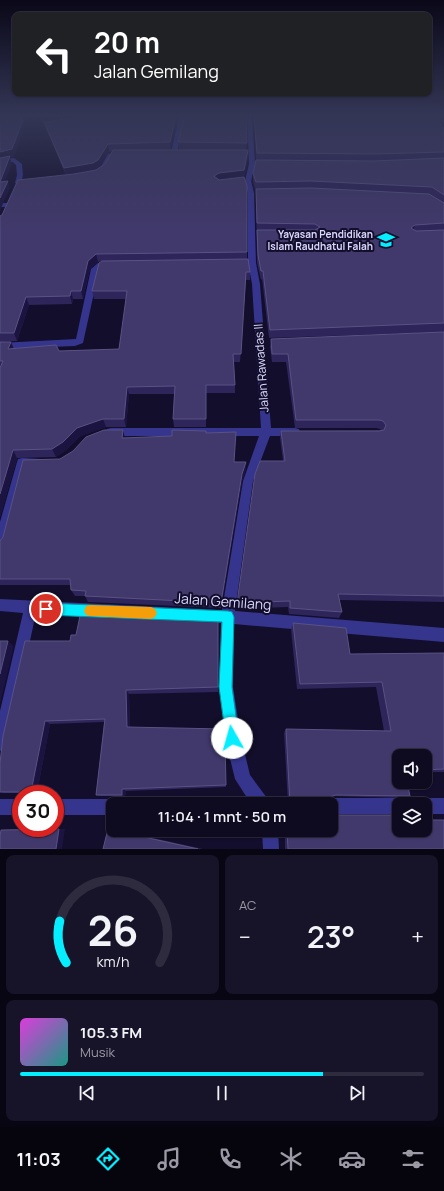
<!DOCTYPE html>
<html lang="id">
<head>
<meta charset="utf-8">
<style>
	body { margin:0; font-family:Manrope,sans-serif; background:#171329; color:#f1f3f6; height:100vh; display:flex; flex-direction:column; font-size:15px; white-space:nowrap }
	* { box-sizing:border-box; margin:0 }
	p { font-size:13px; color:#9b9aa5 }
	.icon { flex:none; width:22px; height:22px; fill:none; stroke:currentColor; stroke-width:2; stroke-linecap:round; stroke-linejoin:round }
	.map { position:relative; height:849px; overflow:hidden }
	.side { display:flex; flex-direction:column; gap:6px; padding:6px; background:#080612; flex:1 }
	.side>* { flex:none }
	.hud { position:absolute; left:12px; top:12px; width:420px; height:84px; border-radius:8px; box-shadow:0 1px 3px #0004,0 0 0 1px #2e2b3e; background:#202124; color:#fff; overflow:hidden }
	.fabs { position:absolute; left:392px; top:749px; display:grid; gap:8px }
	.fabs a { display:grid; place-items:center; width:40px; height:40px; border-radius:8px; background:#0e0a20; box-shadow:0 1px 3px #0004,0 0 0 1px #2e2b3e; font-size:20px }
	.speed { position:absolute; left:12px; top:785px; display:flex; gap:8px; font-size:20px; font-weight:700; text-align:center }
	.speed>* { display:grid; place-content:center; width:52px; height:52px; border-radius:50%; background:#0e0a20; box-shadow:0 1px 3px #0004,0 0 0 1px #2e2b3e; line-height:1 }
	.speed .limit { border:6px solid #d22; background:#fff; color:#111 }
	.pin { position:absolute; display:grid; place-items:center; width:34px; height:34px; color:#fff; margin:-17px; border:2px solid #fff; border-radius:50%; box-shadow:0 1px 4px #0007 }
	.me { position:absolute; width:44px; margin:-22px; rotate:353deg; stroke-linejoin:round; filter:drop-shadow(0 0 3px #0008) }
	.turn { display:flex; align-items:center; gap:14px; height:84px; padding:0 16px; font-size:18px }
	.turn .icon { width:52px; height:52px; stroke-width:2.5 }
	.turn b { display:block; font-size:28px; line-height:34px }
	.big { font-size:30px; font-weight:600; line-height:1.1 }
	.side .tile { flex:1; display:flex; flex-direction:column; justify-content:center; gap:6px; min-width:0; padding:0 14px; border-radius:8px; background:#171329 }
	.side .dial { align-items:center; gap:0 }
	.dial svg { height:104px; overflow:visible; fill:none; stroke:#2e2b3e; stroke-width:7; stroke-linecap:round; text-anchor:middle }
	.dial text { fill:#f1f3f6; stroke:none }
	.song { display:flex; align-items:center; gap:12px }
	.cover { width:48px; height:48px; border-radius:6px; background:linear-gradient(135deg,hsl(300 70% 55%),hsl(170 70% 35%)) }
	.played { height:4px; border-radius:2px; background:linear-gradient(90deg,#04eeff 75%,#2e2b3e 75%) }
	.keys { display:flex; justify-content:space-around; direction:ltr }
	.heat { display:flex; justify-content:space-between; align-items:center; font-size:22px; direction:ltr }
	.side .tiles { flex:1; display:grid; gap:6px; grid-template-columns:1fr 1fr }
	.tile:last-child { grid-column:span 2 }
	.trip { position:absolute; left:106px; top:797px; width:232px; height:40px; border-radius:8px; background:#0e0a20; box-shadow:0 1px 3px #0004,0 0 0 1px #2e2b3e; font-weight:600; line-height:40px; text-align:center }
	.menu { display:flex; height:64px; justify-content:space-around; align-items:center; background:#06040d; color:#9b9aa5 }
	.menu .icon { width:28px; height:28px }
	.menu .selected { color:#04eeff }
	.menu b { font-size:18px; color:#f1f3f6 }
	.map>svg:first-child { display:block }
	.lines { fill:none; stroke-linecap:round; stroke-linejoin:round }
	.street { fill:#35358e; fill-rule:evenodd }
	.wall { fill:#2e255a; fill-rule:evenodd }
	.shaded-wall { fill:#1b1440 }
	.building { fill:#41396c; stroke:#595283 }
	.route { fill:#04eeff; stroke:#039ba6 }
	.slow { fill:#f59e0b }
	.labels { text-anchor:middle; dominant-baseline:central; stroke-width:4; stroke-linejoin:round; paint-order:stroke }
	.far-poi-label { font-size:10px; font-weight:bold; fill:#dbd8ff; stroke:#120e2b; text-anchor:end }
	.street-label { font-size:12px; fill:#dbd8ff; stroke:#120e2b }
	.near-street-label { font-size:14px; fill:#dbd8ff; stroke:#120e2b }
</style>
</head>
<body>
<div class="map">
<svg width="444" height="849" viewBox="0 0 444 849">
	<rect width="100%" height="100%" fill="#120e2b"/>
	<g class="lines">
		<path class="street" d="M179 116H185V120L177 153 174 155 171 153Z
			M247 116H252L255 164 251 181 254 193 256 263 260 284 271 428H295L299 429 300 432 299 435 295 436H270L253 481 235 611 444 628V642L234 624 233 687 241 738 250 775 267 798 269 804H251L235 779 225 738 219 687 221 623 36 613 8 743 5 748 0 751V711L23 613 0 611V599L222 610 243 481 259 436H111L107 435 106 432 107 429 111 428H261L252 284 248 263V193L245 181 249 164Z
			M123 152 126 154 125 155 111 157C108 164 107 175 97 174L96 173 100 169 107 154Z
			M14 158 22 164 23 175 21 183 18 185 15 183 17 175 16 165 13 162 0 164V160Z
			M0 203H7L10 205 7 207H0Z
			M98 263H110L114 265C110 269 103 267 99 270L83 343 75 346 0 349V343L76 339 91 269Z
			M22 458 41 459 42 462 41 465 26 466 6 543 4 547 0 549V522L17 462 18 459Z
			M331 798H399L405 800 406 804H399V814H331V804H324L325 800Z
			M425 798H444V814H425V804H418L419 800Z
			M0 799H21V815H0Z
			M55 799H113L119 801 120 804H113V815H55Z
			M262 830H278L279 849H263Z"/>
	</g>
	<path class="wall" d="M179 116 171 150H146H235H179L178 142 247 143 246 150H248V158L244 177 247 252V259L250 272V280H246L240 362H234L235 385V393H206V427H174L173 419 174 394H129L126 427H106L80 436 66 450 56 457 17 458 0 517V342H11L14 349 59 351 119 349 126 299H94L92 291 101 261 98 262 90 269 83 299H73L72 304 29 305 17 341 0 342V216L66 175 46 129 44 122ZM112 151 105 164 100 167 109 152Z
		M254 116H436L443 128H444V332L269 338 262 279 261 280 257 263 256 196V189H255L253 181V173L256 160Z
		M438 116H444V126Z
		M444 332V602L339 600 342 612 339 618 289 614 288 607 237 609V603L283 461 280 438 281 431 381 430 380 429 376 428H295L286 362H272L270 347 271 339Z
		M206 433 234 462H246V469L242 481 221 608 88 602 85 596H75L71 590V585H0V541L60 459 125 438 172 436Z
		M218 618V692L129 694 130 727 225 741 226 787 126 791 125 796H100L96 795 104 722 50 724 37 793H4L0 792V763L70 641 76 635Z
		M293 623 350 654 444 653V772H425V756H399L410 796 402 798 331 796 329 797 327 803 328 804H288L284 733 286 729 384 731 376 687 297 689 291 630Z
		M334 813 336 815 444 849H285V830H331Z
		M108 829H112L113 830H116L203 849H103Z"/>
	<path class="shaded-wall" d="M176 116H179L171 150 170 142Z
		M23 120 25 127 14 157 10 158 12 164 2 189 0 182V152Z
		M108 144 109 152 100 168 94 171 66 175 64 168Z
		M248 150V158L244 178 219 181 214 176Z
		M8 181 10 188 1 208 0 216V198Z
		M415 225 413 232 411 228Z
		M96 254 98 262 90 269 83 299 81 291 88 261Z
		M71 291 73 299 72 304 70 296Z
		M26 297 29 305 17 341 14 333Z
		M11 342 14 350 8 349Z
		M127 387 129 394 126 427 124 419Z
		M103 419 106 427 80 436 66 450 56 457 52 449 77 428Z
		M123 430 125 438H122Z
		M13 450 17 458 0 517V494Z
		M246 462V469L242 481 221 608V603L242 474Z
		M8 641 14 646 0 704V674Z
		M126 690 129 694 130 731 127 727Z
		M45 721 50 724 37 793 31 792Z
		M122 789 126 791 125 796 122 795Z
		M59 829H65L62 849H56Z"/>
	<path class="building" d="M0 116H21L23 120 12 149 0 152Z
		M85 116H176L170 142 108 144 98 160 93 163 64 168 44 122Z
		M185 116H246L247 143 178 142Z
		M254 116H436L443 128H444V152L374 154 257 153Z
		M113 150H248L244 170 219 173 214 176 219 180 244 177 247 186V252L96 254 88 261 81 291H71L70 296 26 297 14 333H0V216L2 215 18 180 74 174 96 170 105 164Z
		M10 156 0 182V158Z
		M444 158V195L432 187 311 181 256 182 253 173 256 160 374 161Z
		M8 181 0 198V182Z
		M311 188 429 194 444 203V223L415 225 411 228 416 231 444 230V323L270 330 263 271H261L258 255 257 230H315L320 227 315 224 257 223 256 189Z
		M248 259 250 272H246L241 354H233L235 385H206V419H173L175 386 127 387 124 419H103L77 428 63 442 52 449 13 450 0 494V368L3 361H0V342H11L8 349 56 345 59 351 119 349 127 291H92L99 263 102 261Z
		M444 332V596L338 594 342 612 290 608V601L237 603 255 474 260 461H285L281 431H379L384 430 386 425 383 421 379 420H296L288 354H272L271 339Z
		M104 430H123L122 438 172 436V430L206 431V433L236 432 234 462H246L242 474 221 603 85 596 86 591 71 590 70 579H0V541L3 537 23 460 60 459 73 451 86 437Z
		M81 611 218 618V687L126 690 127 727 223 729 225 741 226 785 122 789V795H96L105 719 45 721 31 792H0V763L3 736 25 641H70L71 635H76Z
		M293 623 346 628 350 654 444 653V769L425 770V756H399V782H407L410 796 336 795 329 797 327 803 328 804H290L286 729 391 731 382 682 300 684Z
		M0 641H8L0 674Z
		M331 804H334V813L336 815H399V830H425V820H444V849H288L287 830H331Z
		M59 829 56 849H0V836L1 830Z
		M108 829 198 849H103Z"/>
	<linearGradient id="sky" x2="0" y2="1"><stop stop-color="#0a0818"/><stop offset="0.49" stop-color="#333655"/><stop offset="1" stop-color="#333655" stop-opacity="0"/></linearGradient>
	<rect width="444" height="235" fill="url(#sky)"/>
	<path class="route" d="M46 603 228 611 232 612 234 617 232 687 239 738 237 743 232 745 228 743 226 738 219 687 222 622 46 615 42 613 40 609 42 604Z"/>
	<path class="slow" d="M90 605 151 607 155 609 157 613 155 617 151 619 90 616 86 615 84 611 86 606Z"/>
	<defs>
		<g id="school-bare" transform="scale(1.38)"><path d="M0-5L7-2L0 1L-7-2ZM-4 1L0 2.5L4 1V4Q0 6-4 4Z" fill="#04eeff" stroke="#120e2b" stroke-width="2.5" paint-order="stroke"/></g>
	</defs>
	<g fill-rule="evenodd">
		<use href="#school-bare" x="386" y="240"/>
	</g>
	<g class="labels">
		<g class="far-poi-label">
			<text x="373" y="234">Yayasan Pendidikan<tspan x="373" dy="12">Islam Raudhatul Falah</tspan></text>
		</g>
		<g class="street-label">
			<text transform="translate(261 368) rotate(-94)">Jalan Rawadas II</text>
		</g>
		<g class="near-street-label">
			<text transform="translate(223 601) rotate(4)">Jalan Gemilang</text>
		</g>
	</g>
</svg>
<div class="fabs">
<a><svg class="icon" aria-label="sound" viewBox="0 0 24 24"><path d="M4 9h4l5-4v14l-5-4H4zM17 9q2 3 0 6"/></svg></a>
<a><svg class="icon" aria-label="layers" viewBox="0 0 24 24"><path d="M12 4l9 5-9 5-9-5zM3 14l9 5 9-5"/></svg></a>
</div>
<div class="speed"><div class="limit">30</div></div>
<div class="pin" style="left:46px;top:609px;background:#d93025"><svg class="icon" aria-label="arrive" viewBox="0 0 24 24"><path d="M6 21V4h12l-3 4 3 4H6"/></svg></div>
<svg class="me" style="left:232px;top:738px" viewBox="-20 -20 40 40"><circle r="19" fill="#fff"/><path d="M0-13L10 11 0 6-10 11z" fill="#04eeff"/></svg>
<div class="trip">11:04 · 1 mnt · 50 m</div>
<div class="hud">
<div class="turn"><svg class="icon" aria-label="left" viewBox="0 0 24 24"><path d="M17 20v-9H6M10 6l-5 5 5 5"/></svg><div><b>20 m</b>Jalan Gemilang</div></div>
</div>
</div>
<section class="side">
<div class="tiles">
<div class="tile dial"><svg viewBox="0 0 100 80">
<path d="M14 69A42 42 0 1 1 86 69"/>
<path d="M14 69A42 42 0 0 1 9 37" stroke="#04eeff"/>
<text x="50" y="56" font-size="32" font-weight="700">26</text>
<text x="50" y="72" font-size="11">km/h</text>
</svg></div>
<div class="tile"><p>AC</p>
<div class="heat"><a>−</a><b class="big">23°</b><a>+</a></div>
</div>
<div class="tile">
<div class="song"><i class="cover"></i><div><b>105.3 FM</b><p>Musik</p></div></div>
<div class="played"></div>
<div class="keys"><svg class="icon" aria-label="previous" viewBox="0 0 24 24"><path d="M18 5L8 12l10 7zM5 5v14"/></svg><svg class="icon" aria-label="pause" viewBox="0 0 24 24"><path d="M8 5v14M16 5v14"/></svg><svg class="icon" aria-label="next" viewBox="0 0 24 24"><path d="M6 5l10 7-10 7zM19 5v14"/></svg></div>
</div>
</div>
</section>
<nav class="menu">
<b>11:03</b>
<svg class="icon selected" aria-label="directions" viewBox="0 0 24 24"><path d="M12 3l9 9-9 9-9-9zM9 14v-3h6M13 9l2 2-2 2"/></svg>
<svg class="icon" aria-label="music" viewBox="0 0 24 24"><path d="M9 18V5l10-2v13"/><circle cx="6" cy="18" r="3"/><circle cx="16" cy="16" r="3"/></svg>
<svg class="icon" aria-label="phone" viewBox="0 0 24 24"><path d="M5 4h4l2 5-3 2q2 4 5 5l2-3 5 2v4C11 20 4 13 5 4z"/></svg>
<svg class="icon" aria-label="climate" viewBox="0 0 24 24"><path d="M12 3v18M4 7l16 10M4 17L20 7"/></svg>
<svg class="icon" aria-label="car" viewBox="0 0 24 24"><path d="M5 17H2v-5l4-1 3-4h7l3 4 3 1v5h-3M9 17h6M6 11h13"/><circle cx="7" cy="17" r="2"/><circle cx="17" cy="17" r="2"/></svg>
<svg class="icon" aria-label="filters" viewBox="0 0 24 24"><path d="M4 7h16M4 17h16"/><circle cx="9" cy="7" r="2"/><circle cx="15" cy="17" r="2"/></svg>
</nav>
</body>
</html>
